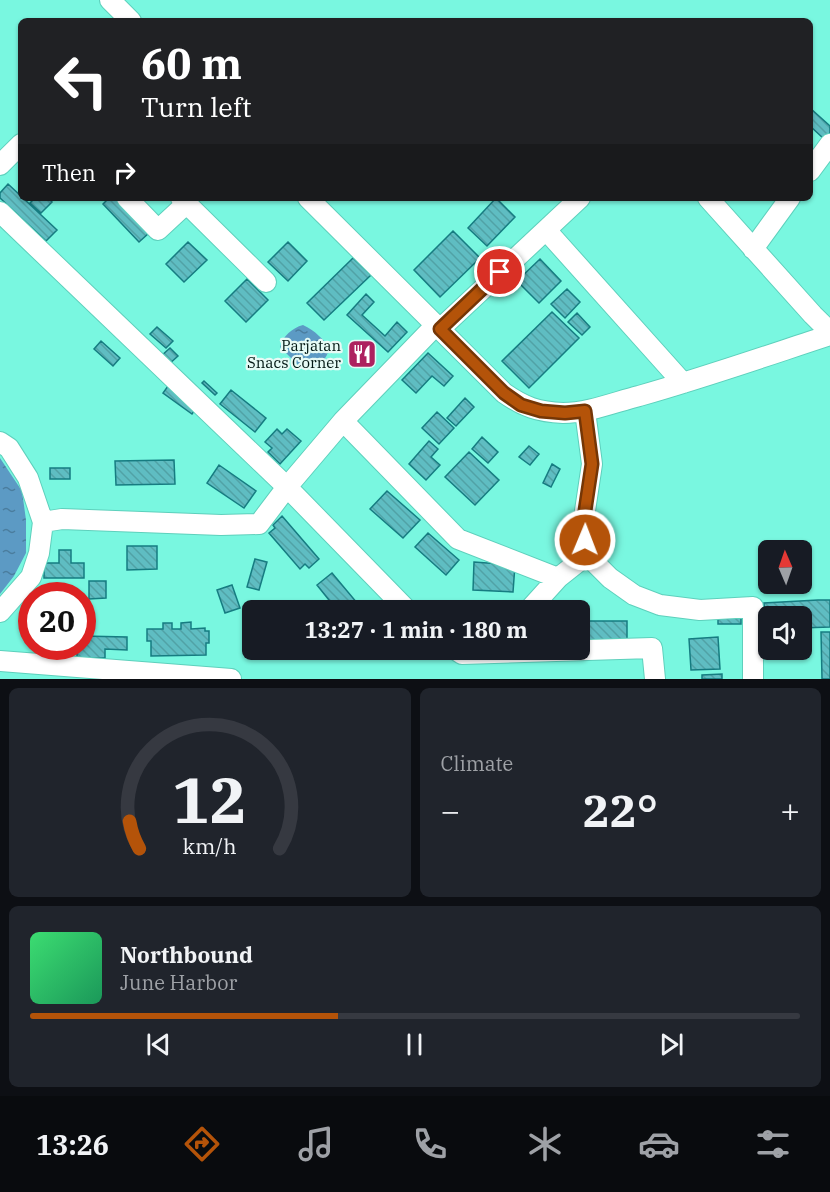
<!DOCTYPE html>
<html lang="en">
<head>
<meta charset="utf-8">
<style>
	body { margin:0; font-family:"IBM Plex Serif",serif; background:#20242c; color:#f1f3f6; height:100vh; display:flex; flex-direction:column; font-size:22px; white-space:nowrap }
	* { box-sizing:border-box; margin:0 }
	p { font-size:20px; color:#9ea1a6 }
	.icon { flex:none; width:33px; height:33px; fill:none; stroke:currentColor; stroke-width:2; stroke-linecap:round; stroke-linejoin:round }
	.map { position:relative; height:679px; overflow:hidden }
	.drawer { display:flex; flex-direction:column; gap:9px; padding:9px; background:#0d0f14; flex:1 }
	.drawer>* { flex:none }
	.banner { position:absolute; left:18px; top:18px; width:795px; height:183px; border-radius:9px; box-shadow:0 2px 4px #0004; background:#202124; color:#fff; overflow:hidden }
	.needle { width:39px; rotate:358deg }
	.tools { position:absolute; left:758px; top:540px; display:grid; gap:12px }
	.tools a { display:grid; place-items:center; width:54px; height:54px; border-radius:9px; background:#171b24; box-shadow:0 2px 4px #0004; font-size:30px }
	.speed { position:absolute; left:18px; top:582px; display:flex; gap:12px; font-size:30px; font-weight:700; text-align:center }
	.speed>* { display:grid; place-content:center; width:78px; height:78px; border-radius:50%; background:#171b24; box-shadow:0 2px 4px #0004; line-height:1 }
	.speed .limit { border:9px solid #d22; background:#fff; color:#111 }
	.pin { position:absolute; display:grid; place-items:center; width:51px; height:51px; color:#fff; margin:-26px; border:3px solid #fff; border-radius:50%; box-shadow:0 2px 6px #0007 }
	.me { position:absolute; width:66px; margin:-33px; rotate:1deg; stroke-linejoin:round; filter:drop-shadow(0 0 4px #0008) }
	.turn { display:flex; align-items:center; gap:21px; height:126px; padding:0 24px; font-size:27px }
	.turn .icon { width:78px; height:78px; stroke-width:2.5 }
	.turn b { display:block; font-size:42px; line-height:51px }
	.then { display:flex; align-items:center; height:57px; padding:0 24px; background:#0003; gap:12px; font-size:22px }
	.big { font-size:45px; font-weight:700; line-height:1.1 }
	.drawer .tile { flex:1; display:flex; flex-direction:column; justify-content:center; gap:9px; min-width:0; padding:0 21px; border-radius:9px; background:#20242c }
	.drawer .dial { align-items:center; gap:0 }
	.dial svg { height:156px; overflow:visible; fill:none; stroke:#363941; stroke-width:7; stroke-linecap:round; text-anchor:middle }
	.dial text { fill:#f1f3f6; stroke:none }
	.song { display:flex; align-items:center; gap:18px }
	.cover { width:72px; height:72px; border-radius:9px; background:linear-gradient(135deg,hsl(140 70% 55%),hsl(150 70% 35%)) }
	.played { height:6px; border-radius:3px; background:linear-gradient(90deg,#b45309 40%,#363941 40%) }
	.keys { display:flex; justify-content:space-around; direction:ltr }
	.heat { display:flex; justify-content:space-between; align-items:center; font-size:33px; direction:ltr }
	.drawer .tiles { flex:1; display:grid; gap:9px; grid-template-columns:1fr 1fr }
	.tile:last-child { grid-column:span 2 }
	.trip { position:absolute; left:242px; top:600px; width:348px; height:60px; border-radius:9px; background:#171b24; box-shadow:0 2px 4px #0004; font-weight:700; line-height:60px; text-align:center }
	.tabs { display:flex; height:96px; justify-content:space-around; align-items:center; background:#090b0e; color:#9ea1a6 }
	.tabs .icon { width:42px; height:42px }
	.tabs .selected { color:#b45309 }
	.tabs b { font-size:27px; color:#f1f3f6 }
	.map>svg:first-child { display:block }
	.built { fill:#79f7e0; fill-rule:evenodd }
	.water { fill:url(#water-ripples) }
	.building { fill:url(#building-back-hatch); stroke:#167c81; stroke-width:1.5 }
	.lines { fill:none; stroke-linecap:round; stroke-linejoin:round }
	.minor-casing { stroke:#5ed0bc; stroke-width:22 }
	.minor { stroke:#fff; stroke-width:20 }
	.route-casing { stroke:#753606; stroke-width:15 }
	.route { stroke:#b45309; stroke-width:10 }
	.labels { text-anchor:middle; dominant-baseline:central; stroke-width:4.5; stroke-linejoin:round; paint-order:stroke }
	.poi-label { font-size:15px; fill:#001612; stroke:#e6faf5; text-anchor:end }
</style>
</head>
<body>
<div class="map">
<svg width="830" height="679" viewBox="0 0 830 679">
	<defs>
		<pattern id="water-ripples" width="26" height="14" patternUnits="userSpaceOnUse" patternTransform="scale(1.5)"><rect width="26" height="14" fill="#5c9ac4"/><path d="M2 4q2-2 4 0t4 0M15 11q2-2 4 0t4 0" fill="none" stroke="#4a7d9e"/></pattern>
		<pattern id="building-back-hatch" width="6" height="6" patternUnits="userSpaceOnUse" patternTransform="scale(1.5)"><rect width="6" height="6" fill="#5fbdc2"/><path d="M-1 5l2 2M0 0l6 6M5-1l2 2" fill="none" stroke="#51a2a6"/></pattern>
	</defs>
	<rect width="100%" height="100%" fill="#a6fbea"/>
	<path class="built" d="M0 0H830V679H0ZM21 21H810V198H21ZM768 550H801V584H768ZM32 596H82V646H32ZM252 610H579V650H252ZM768 616H801V650H768Z"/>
	<path class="water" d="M303 325C309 328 314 331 319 336 335 350 328 359 311 369L299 366 280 347C283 336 292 328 303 325Z
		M0 458 22 491 26 520V553L14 576 0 594Z"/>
	<path class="building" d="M810 108 830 126V133L824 139 810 126Z
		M8 184 21 196V198H23L57 230 46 241 0 198V193Z
		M35 198H48L52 202 41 213 30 203Z
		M109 198H116L149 233 139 242 103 204Z
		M496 198 515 217 487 246 468 228Z
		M453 231 480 258 440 297 414 270Z
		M188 242 207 260 184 282 166 264Z
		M288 242 307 261 288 281 268 262Z
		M353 258 371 275 324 320 307 303Z
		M540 259 561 281 539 303 517 281Z
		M247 279 268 300 246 322 225 301Z
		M567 289 580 302 565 318 551 304Z
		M366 294 374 302 362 315 385 336 397 322 407 332 388 352 347 315Z
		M552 312 579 338 529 388 502 361Z
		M577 313 590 327 582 335 568 322Z
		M157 327 173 341 166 348 150 334Z
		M101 341 120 358 113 366 94 349Z
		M170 348 178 356 168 365 160 357Z
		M428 353 453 376 444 386 432 376 416 393 402 380Z
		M204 381 217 393 215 395 202 383Z
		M168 386 197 407 192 414 163 393Z
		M231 390 266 418 255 432 220 404Z
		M465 398 474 407 456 426 447 418Z
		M437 412 454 428 439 444 422 428Z
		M277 429 282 434 287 429 301 441 280 464 268 452 272 448 265 442Z
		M482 437 498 452 488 463 472 449Z
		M429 441 438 449 431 457 440 465 426 480 409 464Z
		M529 446 539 454 530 465 519 457Z
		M469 452 499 480 475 505 445 477Z
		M174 460 175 484 116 485 115 461Z
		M552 464 560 469 551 487 543 483Z
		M219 465 256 491 244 508 207 483Z
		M50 468H70V479H50Z
		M387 491 420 520 403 538 370 509Z
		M282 516 319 559 309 568 305 564 300 569 269 533 275 528 273 525Z
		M428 533 459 560 446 575 415 547Z
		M127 546H157V569L127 570Z
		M59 550H71V563H84V578H44V563H59Z
		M255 559 267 562 259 590 247 587Z
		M474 562 515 565 513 592 473 590Z
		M332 573 358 604 349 610H337L317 585Z
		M89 581H106V598L89 599Z
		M232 585 240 608 225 613 217 590Z
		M818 600H830V627L801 628V616H768V629H766L764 603Z
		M718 612H741V624H718Z
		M587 621H627V641H587Z
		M191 622V629L205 628V631H209V643H206V655L151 656V641H147V629H163V623H172V629H181V623Z
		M821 632H830V679H822Z
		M82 636 127 637V650L105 649V658H77V649L56 648V646H82Z
		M718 637 720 669 691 670 689 639Z
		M722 674V679H702V675Z"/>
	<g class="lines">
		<g class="minor-casing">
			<path id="minor" d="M110 0 131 21
				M0 165 21 144
				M810 171 830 144
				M127 198 158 230 186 204
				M181 198 266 282
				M308 198 504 393C524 407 538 412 563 413 588 413 615 402 639 396 703 378 766 356 830 335
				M708 198 813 315 830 332
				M0 212 287 487 407 610
				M546 230 683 383
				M753 249 790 198
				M440 329 580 198
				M585 411 592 464 583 524 587 555 610 578 634 595 660 605 700 610 753 607V679
				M343 421 458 539 558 578 587 555
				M0 442 9 448 28 478 43 522 39 553 31 577 0 612
				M43 522 62 519 221 525 259 524 287 487 343 421 436 325
				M529 610 558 578
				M456 650 462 654 652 648 655 679
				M0 661 231 679"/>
		</g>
		<use href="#minor" class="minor"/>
	</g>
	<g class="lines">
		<g class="route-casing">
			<path id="route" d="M500 272 440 329 504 393 521 405 541 411 565 413 585 411 592 464 583 524 585 540"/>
		</g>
		<use href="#route" class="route"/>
	</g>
	<defs>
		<g id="restaurant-square" transform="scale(1.5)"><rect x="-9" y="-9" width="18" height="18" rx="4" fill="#ad215f" stroke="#e6faf5"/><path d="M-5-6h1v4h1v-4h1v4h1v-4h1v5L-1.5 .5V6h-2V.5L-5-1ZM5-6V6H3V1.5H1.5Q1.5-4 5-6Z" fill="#fff"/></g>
	</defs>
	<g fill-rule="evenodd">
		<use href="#restaurant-square" x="362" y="354"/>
	</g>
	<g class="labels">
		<g class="poi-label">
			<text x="341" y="345">Parjatan<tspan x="341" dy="17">Snacs Corner</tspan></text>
		</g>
	</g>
</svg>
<div class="tools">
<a><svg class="needle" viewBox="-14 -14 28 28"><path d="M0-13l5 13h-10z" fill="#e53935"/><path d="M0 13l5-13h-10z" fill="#9ea1a6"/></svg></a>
<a><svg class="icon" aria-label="sound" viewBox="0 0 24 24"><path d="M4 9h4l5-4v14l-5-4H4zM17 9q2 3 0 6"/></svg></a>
</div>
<div class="speed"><div class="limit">20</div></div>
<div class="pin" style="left:500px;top:272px;background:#d93025"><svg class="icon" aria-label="arrive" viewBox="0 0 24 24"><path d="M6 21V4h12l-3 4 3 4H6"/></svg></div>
<svg class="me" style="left:585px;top:540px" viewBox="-20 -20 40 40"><circle r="17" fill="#b45309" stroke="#fff" stroke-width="3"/><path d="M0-11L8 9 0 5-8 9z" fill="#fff"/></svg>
<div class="trip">13:27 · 1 min · 180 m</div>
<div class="banner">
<div class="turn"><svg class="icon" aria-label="left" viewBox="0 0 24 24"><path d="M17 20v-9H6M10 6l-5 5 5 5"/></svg><div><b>60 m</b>Turn left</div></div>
<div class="then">Then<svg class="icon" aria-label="right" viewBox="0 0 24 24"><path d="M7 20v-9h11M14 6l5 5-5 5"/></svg></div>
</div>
</div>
<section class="drawer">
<div class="tiles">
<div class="tile dial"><svg viewBox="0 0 100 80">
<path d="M14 69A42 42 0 1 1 86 69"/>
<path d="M14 69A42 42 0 0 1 9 55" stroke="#b45309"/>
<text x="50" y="56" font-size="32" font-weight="700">12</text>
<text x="50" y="72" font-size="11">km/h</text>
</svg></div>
<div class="tile"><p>Climate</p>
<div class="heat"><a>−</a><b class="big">22°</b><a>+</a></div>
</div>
<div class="tile">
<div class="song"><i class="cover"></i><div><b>Northbound</b><p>June Harbor</p></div></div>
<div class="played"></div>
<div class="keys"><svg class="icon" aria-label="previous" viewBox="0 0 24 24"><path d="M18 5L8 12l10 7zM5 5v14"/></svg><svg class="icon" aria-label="pause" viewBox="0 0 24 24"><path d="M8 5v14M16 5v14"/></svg><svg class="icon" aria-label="next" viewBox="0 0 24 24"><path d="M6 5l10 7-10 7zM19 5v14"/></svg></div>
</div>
</div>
</section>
<nav class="tabs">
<b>13:26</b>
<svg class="icon selected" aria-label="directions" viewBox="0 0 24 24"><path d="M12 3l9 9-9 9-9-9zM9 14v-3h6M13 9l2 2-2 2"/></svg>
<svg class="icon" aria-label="music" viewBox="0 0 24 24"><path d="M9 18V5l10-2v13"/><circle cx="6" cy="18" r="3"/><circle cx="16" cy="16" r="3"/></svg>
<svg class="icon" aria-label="phone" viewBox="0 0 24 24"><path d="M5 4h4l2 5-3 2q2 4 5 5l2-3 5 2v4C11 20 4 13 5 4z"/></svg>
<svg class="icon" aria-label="climate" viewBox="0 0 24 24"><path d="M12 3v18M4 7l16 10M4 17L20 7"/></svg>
<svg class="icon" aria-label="car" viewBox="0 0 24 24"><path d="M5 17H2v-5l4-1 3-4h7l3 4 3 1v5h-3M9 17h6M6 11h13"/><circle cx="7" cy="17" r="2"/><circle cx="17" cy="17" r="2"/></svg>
<svg class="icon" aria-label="filters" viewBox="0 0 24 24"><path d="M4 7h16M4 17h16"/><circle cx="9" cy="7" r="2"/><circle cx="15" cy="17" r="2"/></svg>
</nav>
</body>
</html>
